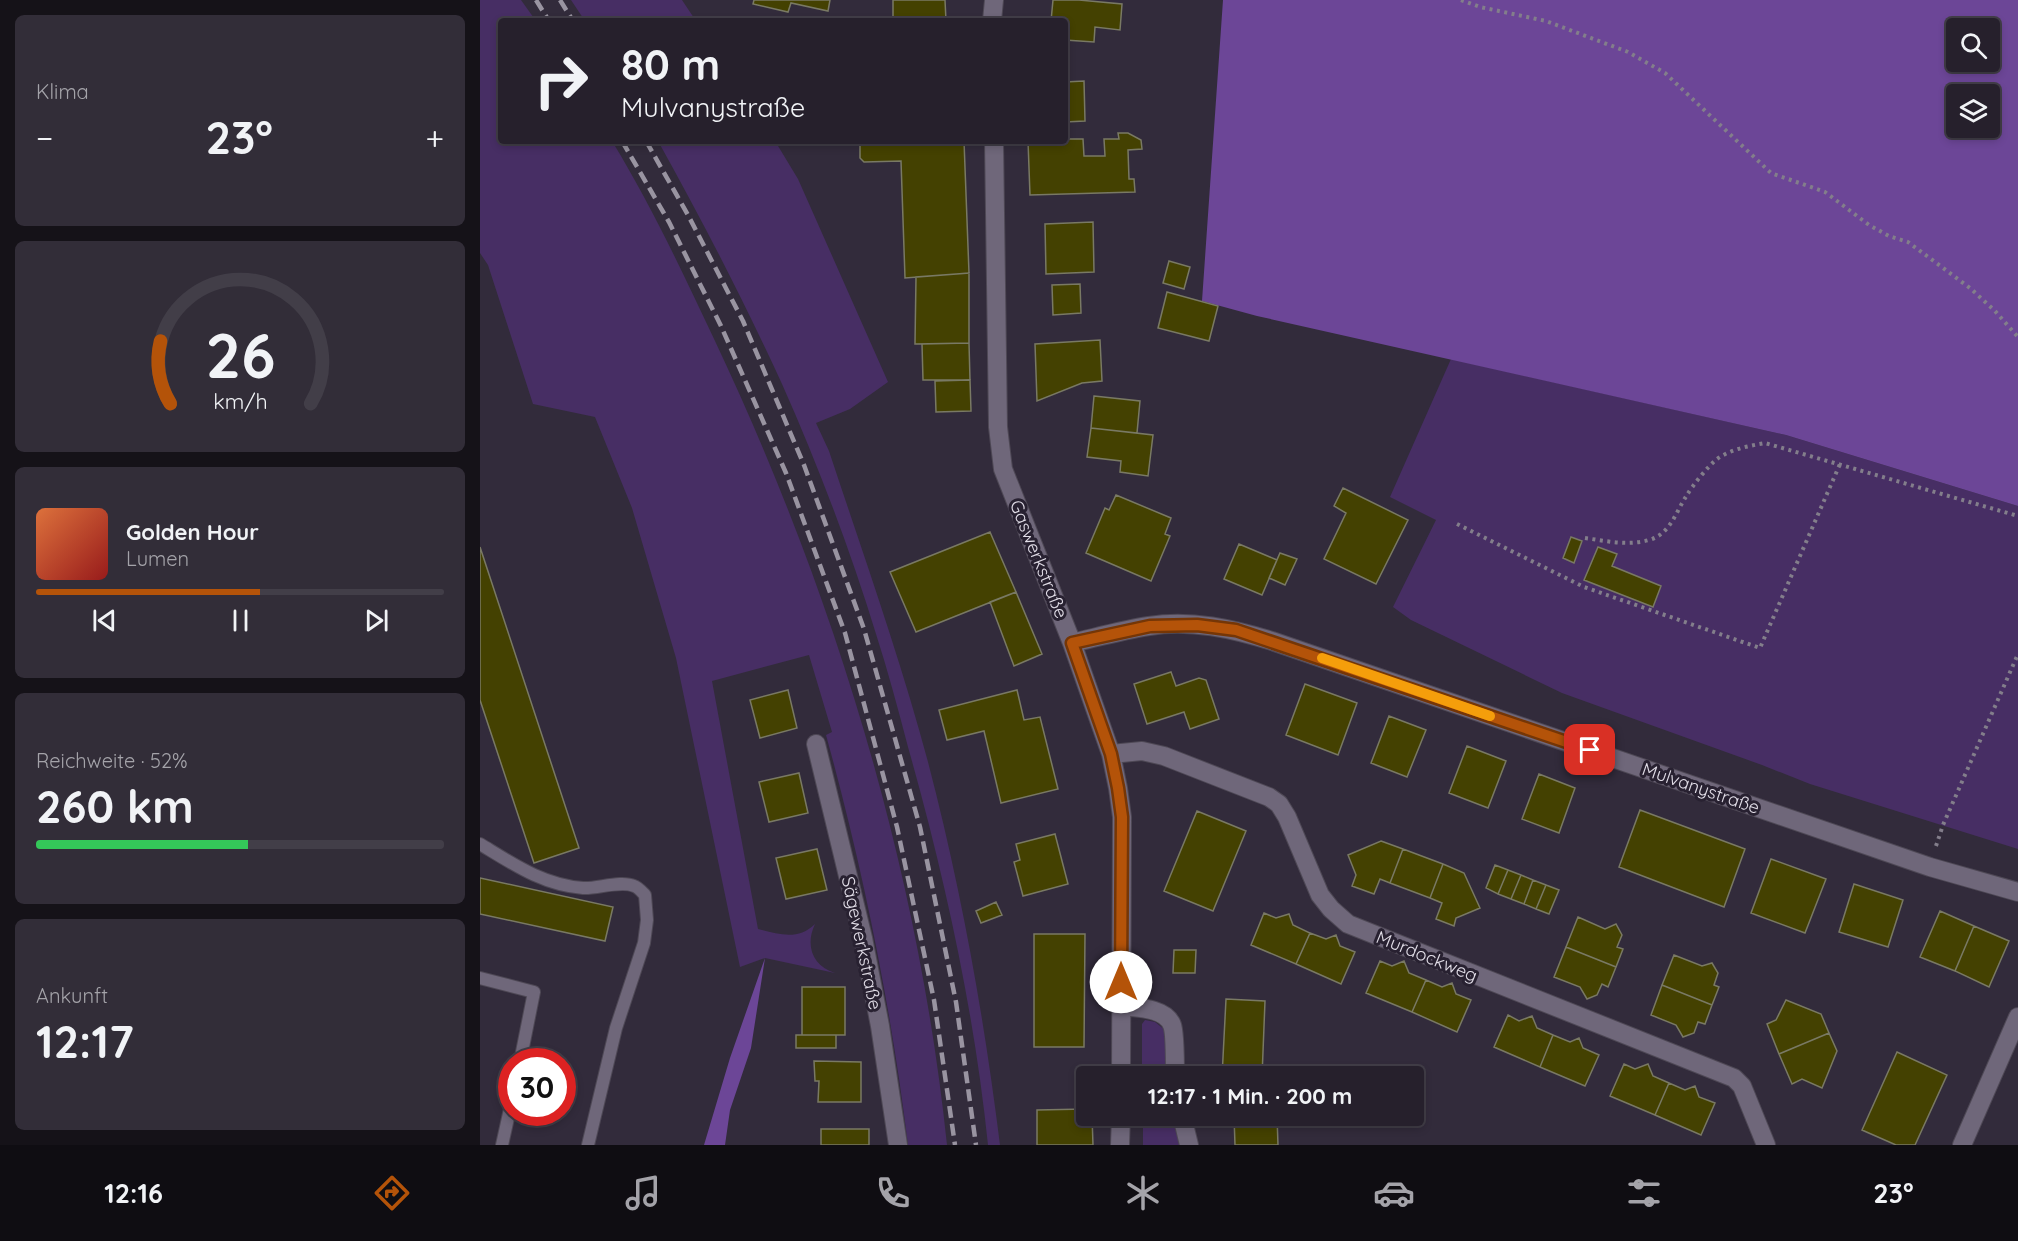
<!DOCTYPE html>
<html lang="de">
<head>
<meta charset="utf-8">
<style>
	body { margin:0; font-family:Quicksand,sans-serif; background:#322d38; color:#f1f3f6; height:100vh; display:flex; flex-direction:column; font-size:22px; white-space:nowrap }
	* { box-sizing:border-box; margin:0 }
	p { font-size:20px; color:#a4a3a9 }
	.icon { flex:none; width:33px; height:33px; fill:none; stroke:currentColor; stroke-width:2; stroke-linecap:round; stroke-linejoin:round }
	.map { position:relative; flex:1; overflow:hidden }
	.drawer { display:flex; flex-direction:column; gap:15px; padding:15px; background:#151218; width:480px }
	.drawer>* { flex:none }
	.guide { position:absolute; left:18px; top:18px; width:570px; height:126px; border-radius:6px; box-shadow:0 3px 9px #0003,0 0 0 2px #423e48; background:#26202c; color:#f1f3f6; overflow:hidden }
	.fabs { position:absolute; left:1466px; top:18px; display:grid; gap:12px }
	.fabs a { display:grid; place-items:center; width:54px; height:54px; border-radius:6px; background:#26202c; box-shadow:0 3px 9px #0003,0 0 0 2px #423e48; font-size:30px }
	.speed { position:absolute; left:18px; top:1048px; display:flex; gap:12px; font-size:30px; font-weight:700; text-align:center }
	.speed>* { display:grid; place-content:center; width:78px; height:78px; border-radius:50%; background:#26202c; box-shadow:0 3px 9px #0003,0 0 0 2px #423e48; line-height:1 }
	.speed .limit { border:9px solid #d22; background:#fff; color:#111 }
	.pin { position:absolute; display:grid; place-items:center; width:51px; height:51px; color:#fff; margin:-26px; border-radius:12px; box-shadow:0 3px 9px #0006 }
	.me { position:absolute; width:66px; margin:-33px; rotate:0deg; stroke-linejoin:round; filter:drop-shadow(0 0 4px #0008) }
	.turn { display:flex; align-items:center; gap:21px; height:126px; padding:0 24px; font-size:27px }
	.turn .icon { width:78px; height:78px; stroke-width:2.5 }
	.turn b { display:block; font-size:42px; line-height:51px }
	.big { font-size:45px; font-weight:700; line-height:1.1 }
	.drawer .tile { flex:1; display:flex; flex-direction:column; justify-content:center; gap:9px; min-width:0; padding:0 21px; border-radius:9px; background:#322d38 }
	.drawer .dial { align-items:center; gap:0 }
	.dial svg { height:156px; overflow:visible; fill:none; stroke:#423e48; stroke-width:7; stroke-linecap:round; text-anchor:middle }
	.dial text { fill:#f1f3f6; stroke:none }
	.song { display:flex; align-items:center; gap:18px }
	.cover { width:72px; height:72px; border-radius:9px; background:linear-gradient(135deg,hsl(20 70% 55%),hsl(0 70% 35%)) }
	.played { height:6px; border-radius:3px; background:linear-gradient(90deg,#b45309 55%,#423e48 55%) }
	.keys { display:flex; justify-content:space-around; direction:ltr }
	.heat { display:flex; justify-content:space-between; align-items:center; font-size:33px; direction:ltr }
	.charge { height:9px; border-radius:4px; background:linear-gradient(90deg,#34c759 52%,#423e48 0) }
	.trip { position:absolute; left:596px; top:1066px; width:348px; height:60px; border-radius:6px; background:#26202c; box-shadow:0 3px 9px #0003,0 0 0 2px #423e48; font-weight:700; line-height:60px; text-align:center }
	.tabs { display:flex; height:96px; justify-content:space-around; align-items:center; background:#0f0d12; color:#a4a3a9 }
	.tabs .icon { width:42px; height:42px }
	.tabs .current { color:#b45309 }
	.tabs b { font-size:27px; color:#f1f3f6 }
	main { display:flex; flex:1; min-height:0 }
	.map>svg:first-child { display:block }
	.green { fill:#472e64 }
	.forest { fill:#6c4697; fill-rule:evenodd }
	.building { fill:#444101; stroke:#797964; stroke-width:1.5 }
	.lines { fill:none; stroke-linecap:round; stroke-linejoin:round }
	.lane-casing { stroke:#4e4855; stroke-width:14 }
	.street-casing { stroke:#4e4855; stroke-width:20 }
	.path { stroke:#837e8b; stroke-width:4; stroke-dasharray:3 4.5; stroke-linecap:butt }
	.lane { stroke:#6f677a; stroke-width:12 }
	.street { stroke:#6f677a; stroke-width:18 }
	.rail { stroke:#9994a1; stroke-width:4.5; stroke-dasharray:12 6; stroke-linecap:butt }
	.route-casing { stroke:#753606; stroke-width:15 }
	.route { stroke:#b45309; stroke-width:10 }
	.slow { stroke:#f59e0b; stroke-width:10 }
	.labels { text-anchor:middle; dominant-baseline:central; stroke-width:6; stroke-linejoin:round; paint-order:stroke }
	.street-label { font-size:18px; fill:#e2dee8; stroke:#282131 }
</style>
</head>
<body>
<main>
<section class="drawer">
<div class="tile"><p>Klima</p>
<div class="heat"><a>−</a><b class="big">23°</b><a>+</a></div>
</div>
<div class="tile dial"><svg viewBox="0 0 100 80">
<path d="M14 69A42 42 0 1 1 86 69"/>
<path d="M14 69A42 42 0 0 1 9 37" stroke="#b45309"/>
<text x="50" y="56" font-size="32" font-weight="700">26</text>
<text x="50" y="72" font-size="11">km/h</text>
</svg></div>
<div class="tile">
<div class="song"><i class="cover"></i><div><b>Golden Hour</b><p>Lumen</p></div></div>
<div class="played"></div>
<div class="keys"><svg class="icon" aria-label="previous" viewBox="0 0 24 24"><path d="M18 5L8 12l10 7zM5 5v14"/></svg><svg class="icon" aria-label="pause" viewBox="0 0 24 24"><path d="M8 5v14M16 5v14"/></svg><svg class="icon" aria-label="next" viewBox="0 0 24 24"><path d="M6 5l10 7-10 7zM19 5v14"/></svg></div>
</div>
<div class="tile"><p>Reichweite · 52%</p><b class="big">260 km</b><div class="charge"></div></div>
<div class="tile"><p>Ankunft</p><b class="big">12:17</b></div>
</section>
<div class="map">
<svg width="1538" height="1145" viewBox="0 0 1538 1145">
	<rect width="100%" height="100%" fill="#322b3b"/>
	<path class="green" d="M0 0H41L56 21H21V141H132C171 205 203 273 235 341 354 593 438 867 467 1145H428C411 1006 383 869 346 735L352 732 329 655 232 681 278 929C298 934 318 941 335 924 325 945 332 966 355 973L285 958 260 967 196 658 152 508 115 417 53 404 8 265 0 253Z
		M91 0H202L216 21H105Z
		M178 141H295L318 179 408 382 370 409 336 423 349 451C383 554 420 657 448 762 481 888 504 1016 520 1145H508C494 1010 465 878 428 747 418 709 408 671 396 634 370 549 338 465 302 384 264 301 222 220 178 141Z
		M971 359 1306 435 1538 506V849L1330 784 1282 765 1082 693 931 620 913 607 956 520 910 497Z
		M665 1020 675 1022 685 1030 688 1077H662V1024Z
		M663 1116H691L702 1145H663Z"/>
	<path class="forest" d="M743 0H1538V506L1306 435 777 316 722 301ZM1476 28H1509V62H1476ZM1476 94H1509V128H1476Z
		M285 958 271 1048 250 1110 245 1145H224L250 1058Z"/>
	<path class="building" d="M274 0H350L348 11 311 3 308 12 273 4Z
		M413 0H465L466 21H413Z
		M573 0H599L642 4 640 30 615 27 614 42 585 40V21H571Z
		M604 81 605 121 585 122V82Z
		M638 133H648L661 140 662 149 648 150 649 179H654L655 192 550 195 548 141H585V139H603L604 156H625L624 139H639Z
		M380 141H484L489 273 425 278 421 161 384 162 380 158Z
		M613 222 614 272 566 274 565 224Z
		M689 261 710 267 704 289 683 283Z
		M489 273V343L435 344 436 277Z
		M600 284 601 313 573 315 572 285Z
		M687 292 738 306 729 341 678 328Z
		M620 340 622 381 602 383 557 401 555 344Z
		M489 343 490 380H443L442 344Z
		M490 380 491 411 456 412 455 381Z
		M614 396 660 401 657 433 611 428Z
		M611 428 673 435 668 476 640 472 641 461 607 457Z
		M863 488 928 520 896 584 844 559 866 513 854 506Z
		M636 495 691 518 685 534 690 536 671 581 606 553 625 508 629 510Z
		M510 532 536 592 436 632 410 572Z
		M1091 537 1102 541 1094 563 1083 558Z
		M759 544 797 560 782 595 744 579Z
		M0 547 99 848 54 863 0 700Z
		M1118 547 1137 554 1132 566 1181 586 1173 607 1104 580Z
		M800 553 817 559 805 585 789 578Z
		M536 592 562 654 534 666 510 602Z
		M691 672 696 686 719 678 726 680 739 719 710 729 704 712 667 724 654 684Z
		M825 684 877 703 858 755 806 735Z
		M308 690 317 728 280 738 270 700Z
		M537 690 544 720 560 717 578 789 521 803 504 731 467 740 459 710Z
		M909 716 946 730 927 777 891 763Z
		M987 746 1026 761 1008 808 969 793Z
		M319 773 328 813 289 822 279 782Z
		M1059 774 1095 788 1079 833 1042 819Z
		M1160 810 1265 849 1244 907 1139 867Z
		M717 811 766 831 733 911 684 891Z
		M575 834 588 884 543 896 534 862 540 860 536 844Z
		M901 841 923 849 910 883 900 879 894 894 872 886 876 875 868 855Z
		M337 849 347 890 306 899 296 858Z
		M923 849 963 864 950 898 910 883Z
		M1291 859 1346 879 1325 933 1271 913Z
		M963 864 984 873 1000 908 976 918 974 926 956 919 962 903 950 898Z
		M1015 865 1028 870 1018 894 1006 888Z
		M1028 870 1041 875 1031 899 1018 894Z
		M1041 875 1053 880 1044 904 1031 899Z
		M0 878 133 907 125 941 0 914Z
		M1053 880 1066 885 1056 909 1044 904Z
		M1374 884 1423 900 1408 947 1359 932Z
		M1066 885 1079 890 1069 914 1056 909Z
		M516 902 522 915 501 923 496 911Z
		M1460 911 1494 926 1475 971 1440 957Z
		M784 913 796 918 809 914 813 925 830 933 816 964 771 945Z
		M1098 917 1125 929 1136 924 1142 935 1137 947 1143 949 1136 967 1086 947Z
		M1494 926 1529 941 1509 987 1475 971Z
		M830 933 846 939 856 935 860 946 875 952 861 984 816 964Z
		M554 934H605L604 1047H554Z
		M1086 947 1136 967 1128 987 1122 984 1117 995 1107 999 1100 987 1074 977Z
		M694 950H716L715 973H693Z
		M1194 955 1222 966 1232 963 1238 973 1234 985 1239 987 1232 1005 1182 985Z
		M900 961 912 966 924 961 929 973 946 980 932 1012 886 993Z
		M946 980 962 987 972 983 976 994 991 1000 977 1032 932 1012Z
		M1182 985 1232 1005 1225 1024 1218 1022 1214 1033 1203 1037 1196 1025 1171 1015Z
		M322 987H365V1035H322Z
		M746 999 785 1001 782 1077H742Z
		M1306 1000 1341 1014 1349 1033 1299 1054 1287 1024 1296 1020Z
		M1028 1015 1039 1021 1052 1016 1057 1028 1073 1035 1060 1067 1014 1047Z
		M1349 1033 1357 1051 1342 1088 1322 1079 1312 1084 1299 1054Z
		M316 1035H356V1048H316Z
		M1073 1035 1090 1042 1099 1038 1103 1048 1119 1055 1105 1086 1060 1067Z
		M1417 1052 1467 1075 1435 1145H1416L1382 1130Z
		M334 1061 381 1062V1102H338L339 1081H335Z
		M1144 1064 1155 1069 1168 1064 1173 1076 1189 1083 1175 1115 1130 1096Z
		M1189 1083 1205 1090 1215 1086 1219 1097 1235 1103 1221 1135 1175 1115Z
		M606 1109V1116H612L613 1145H557V1110Z
		M754 1116H797L798 1145H755Z
		M341 1129H389V1145H341Z"/>
	<g class="lines">
		<g class="lane-casing">
			<path id="lane" d="M0 844C33 864 63 885 103 888 117 889 141 880 154 886 158 887 162 892 165 895L167 920 164 943 136 1028 108 1145
				M0 978 54 992 40 1062
				M22 1145 32 1100"/>
		</g>
		<g class="street-casing">
			<path id="street" d="M512 21 514 0
				M514 141 518 427 523 469 592 643 631 754 638 788 642 817 641 1077
				M592 643C618 637 643 630 669 626 711 619 753 629 792 641L1450 867 1538 892
				M336 744 383 938 400 1026 418 1145
				M631 754 662 751 684 756 789 797 799 804 807 817 840 895 851 909 868 924 1254 1078 1262 1086 1286 1145
				M640 1006C656 1008 685 1007 692 1025 695 1032 695 1067 695 1077
				M702 1116 709 1145
				M640 1145 641 1116
				M1482 1145 1538 1017"/>
		</g>
		<path class="path" d="M981 0 1000 7 1066 21 1148 52 1185 73 1291 173 1345 192 1389 225 1409 236 1428 242 1490 288 1515 311 1538 337
			M977 524 1104 587 1280 648 1360 464
			M1105 538C1126 541 1148 546 1169 540 1191 534 1196 511 1207 495 1213 485 1228 466 1237 459 1251 449 1269 446 1285 443L1538 516
			M1456 846 1463 825 1538 654"/>
		<use href="#lane" class="lane"/>
		<use href="#street" class="street"/>
		<path class="rail" d="M56 0 69 21
			M80 0 93 21
			M142 141 189 222 241 326 306 473 365 633 417 827 454 1000 475 1145
			M166 141 208 215 263 321 324 465 384 629 440 827 476 1002 496 1145"/>
	</g>
	<g class="lines">
		<g class="route-casing">
			<path id="route" d="M641 982 642 817 638 788 631 754 592 643 670 626 717 625 756 630 1110 750"/>
		</g>
		<use href="#route" class="route"/>
		<path class="slow" d="M842 658 1010 716"/>
	</g>
	<g class="labels">
		<g class="street-label">
			<text transform="translate(559 559) rotate(68)">Gaswerkstraße</text>
			<text transform="translate(1221 788) rotate(19)">Mulvanystraße</text>
			<text transform="translate(382 943) rotate(78)">Sägewerkstraße</text>
			<text transform="translate(947 956) rotate(22)">Murdockweg</text>
		</g>
	</g>
</svg>
<div class="fabs">
<a><svg class="icon" aria-label="search" viewBox="0 0 24 24"><circle cx="10" cy="10" r="6"/><path d="M15 15l6 6"/></svg></a>
<a><svg class="icon" aria-label="layers" viewBox="0 0 24 24"><path d="M12 4l9 5-9 5-9-5zM3 14l9 5 9-5"/></svg></a>
</div>
<div class="speed"><div class="limit">30</div></div>
<div class="pin" style="left:1110px;top:750px;background:#d93025"><svg class="icon" aria-label="arrive" viewBox="0 0 24 24"><path d="M6 21V4h12l-3 4 3 4H6"/></svg></div>
<svg class="me" style="left:641px;top:982px" viewBox="-20 -20 40 40"><circle r="19" fill="#fff"/><path d="M0-13L10 11 0 6-10 11z" fill="#b45309"/></svg>
<div class="trip">12:17 · 1 Min. · 200 m</div>
<div class="guide">
<div class="turn"><svg class="icon" aria-label="right" viewBox="0 0 24 24"><path d="M7 20v-9h11M14 6l5 5-5 5"/></svg><div><b>80 m</b>Mulvanystraße</div></div>
</div>
</div>
</main>
<nav class="tabs">
<b>12:16</b>
<svg class="icon current" aria-label="directions" viewBox="0 0 24 24"><path d="M12 3l9 9-9 9-9-9zM9 14v-3h6M13 9l2 2-2 2"/></svg>
<svg class="icon" aria-label="music" viewBox="0 0 24 24"><path d="M9 18V5l10-2v13"/><circle cx="6" cy="18" r="3"/><circle cx="16" cy="16" r="3"/></svg>
<svg class="icon" aria-label="phone" viewBox="0 0 24 24"><path d="M5 4h4l2 5-3 2q2 4 5 5l2-3 5 2v4C11 20 4 13 5 4z"/></svg>
<svg class="icon" aria-label="climate" viewBox="0 0 24 24"><path d="M12 3v18M4 7l16 10M4 17L20 7"/></svg>
<svg class="icon" aria-label="car" viewBox="0 0 24 24"><path d="M5 17H2v-5l4-1 3-4h7l3 4 3 1v5h-3M9 17h6M6 11h13"/><circle cx="7" cy="17" r="2"/><circle cx="17" cy="17" r="2"/></svg>
<svg class="icon" aria-label="filters" viewBox="0 0 24 24"><path d="M4 7h16M4 17h16"/><circle cx="9" cy="7" r="2"/><circle cx="15" cy="17" r="2"/></svg>
<b>23°</b>
</nav>
</body>
</html>
